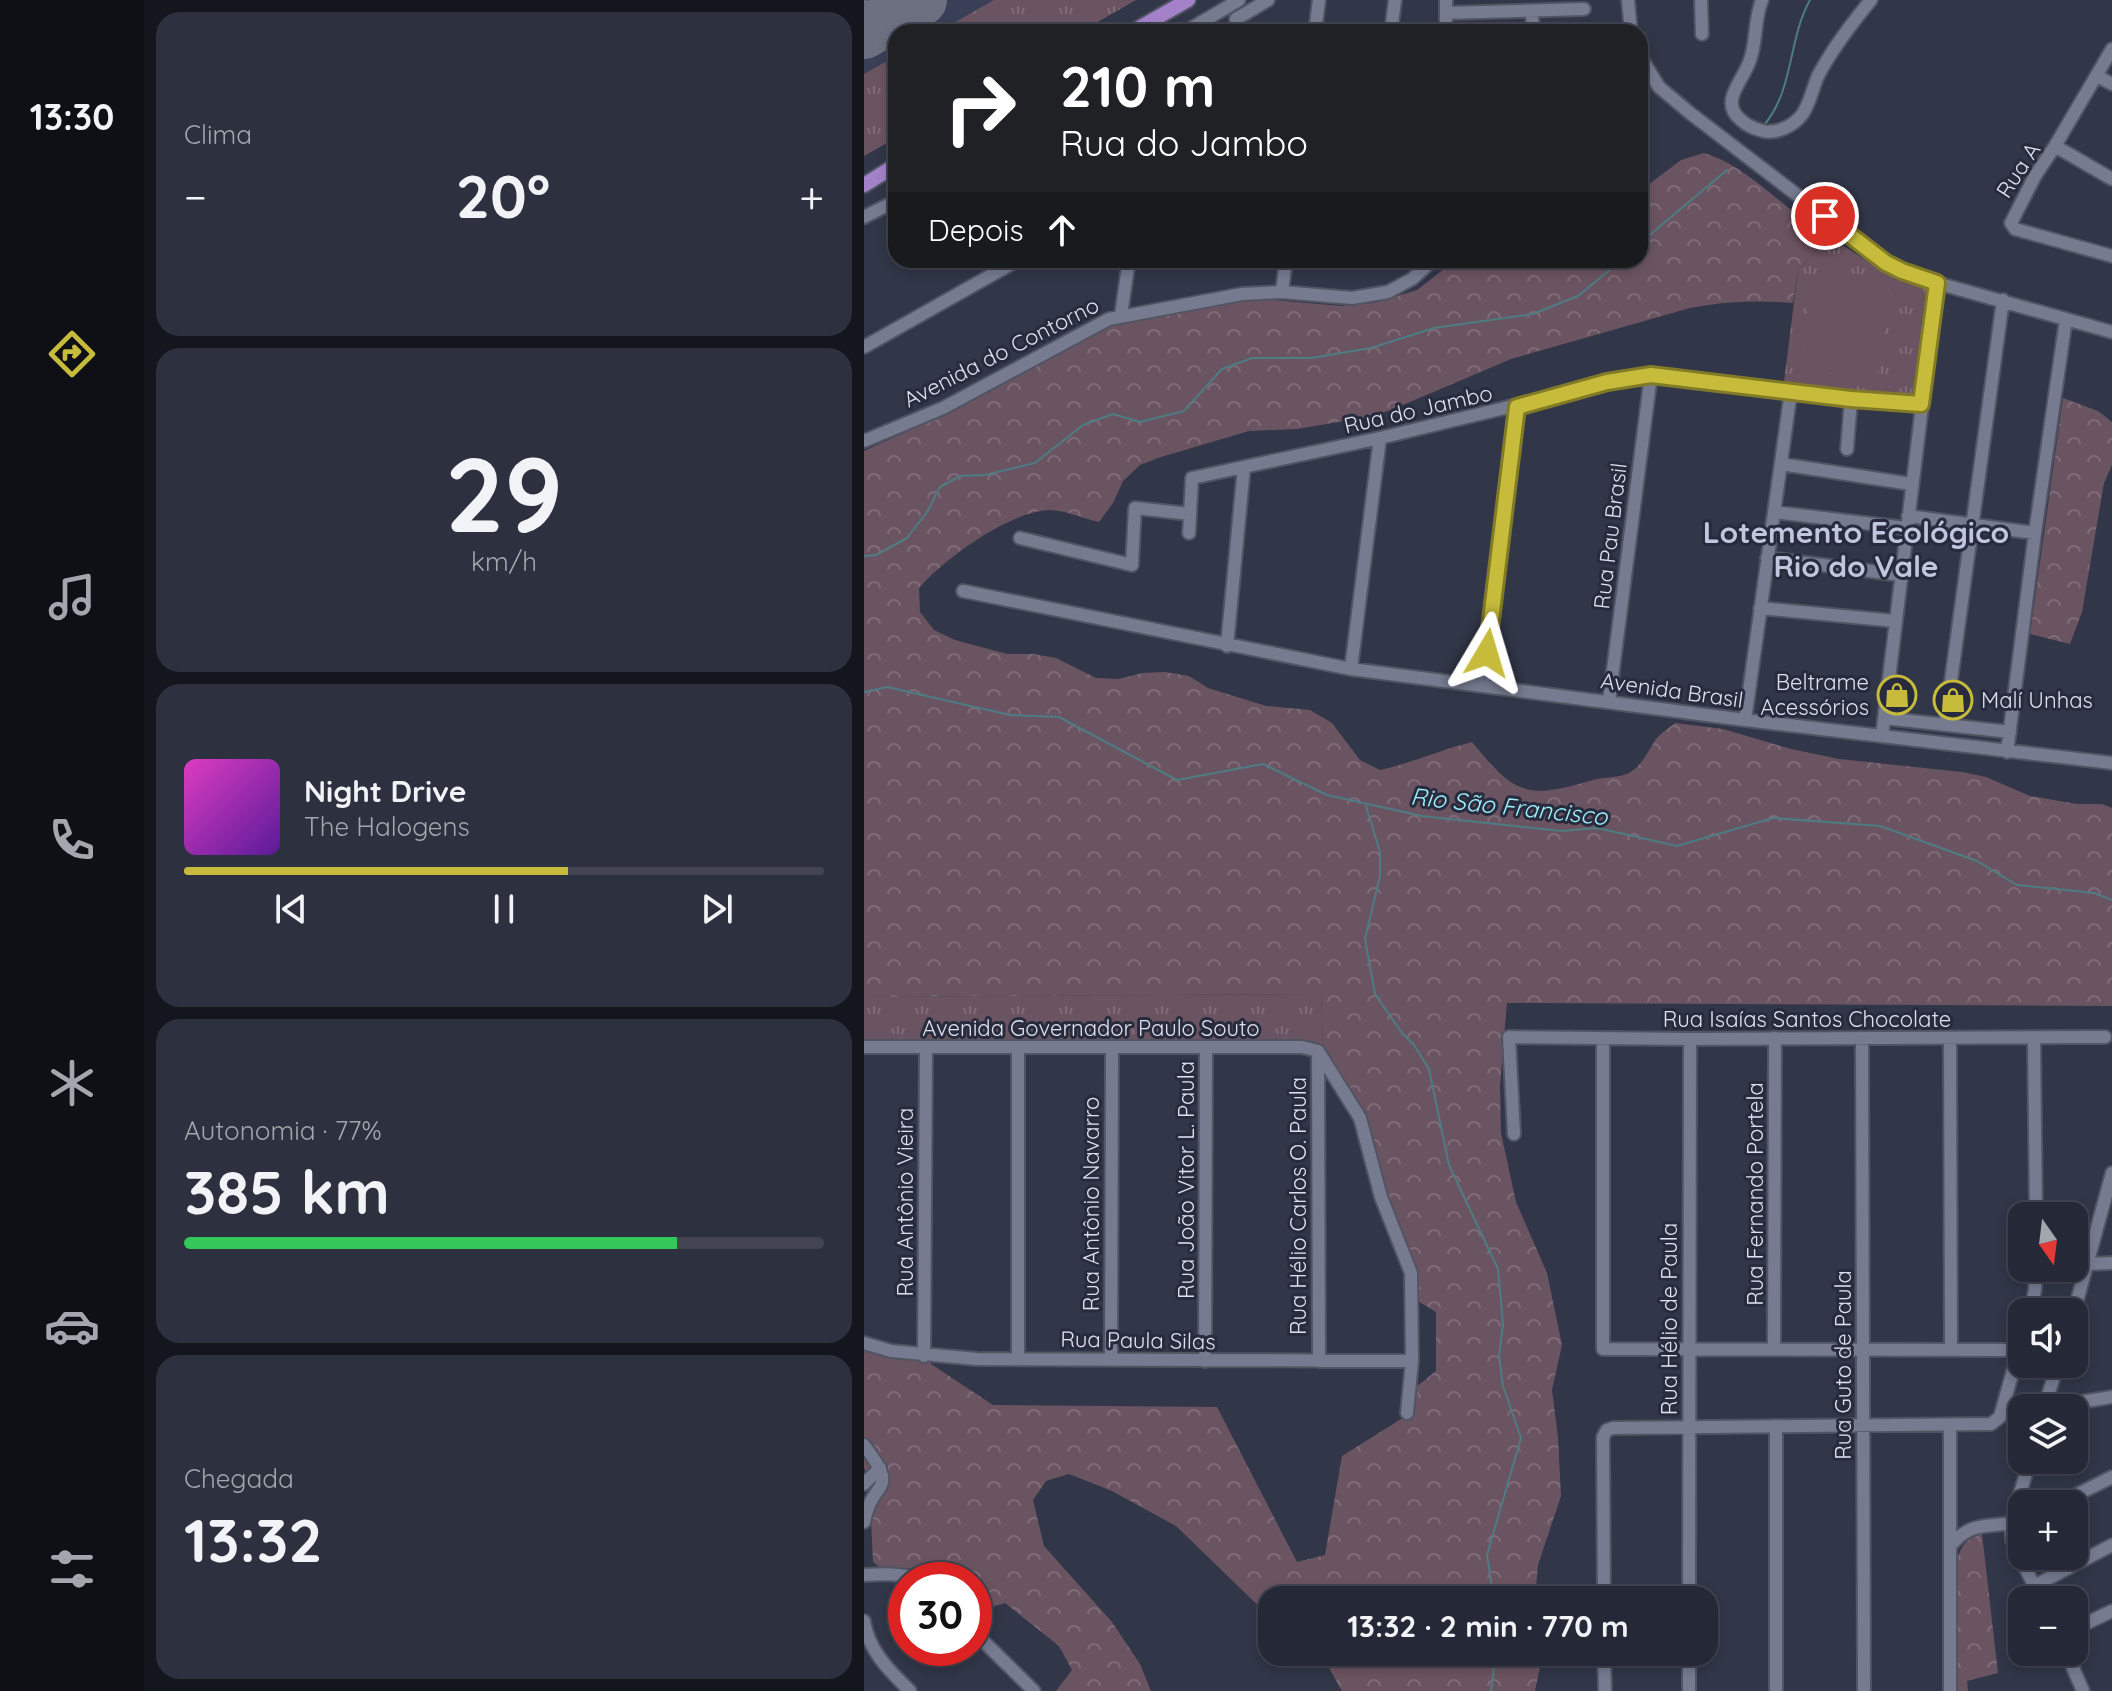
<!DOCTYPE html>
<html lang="pt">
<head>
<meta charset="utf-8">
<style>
	body { margin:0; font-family:Quicksand,sans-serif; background:#2d303e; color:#f1f3f6; height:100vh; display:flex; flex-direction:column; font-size:30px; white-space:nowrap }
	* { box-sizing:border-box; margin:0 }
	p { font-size:26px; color:#a3a6ad }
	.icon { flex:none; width:44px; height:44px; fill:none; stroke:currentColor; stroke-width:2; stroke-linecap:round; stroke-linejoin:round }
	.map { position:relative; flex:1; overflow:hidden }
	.sheet { display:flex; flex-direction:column; gap:12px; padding:12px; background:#14161e; width:720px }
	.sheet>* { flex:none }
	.hud { position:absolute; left:24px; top:24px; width:760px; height:244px; border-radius:24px; box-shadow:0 4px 12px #0003,0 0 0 2px #424451; background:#202124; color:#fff; overflow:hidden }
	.needle { width:52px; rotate:166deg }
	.buttons { position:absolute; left:1144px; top:1202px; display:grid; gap:16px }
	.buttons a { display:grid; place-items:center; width:80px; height:80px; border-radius:16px; background:#252836; box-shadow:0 4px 12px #0003,0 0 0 2px #424451; font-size:40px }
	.speed { position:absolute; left:24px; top:1562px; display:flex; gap:16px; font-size:40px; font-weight:700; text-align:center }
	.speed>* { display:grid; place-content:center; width:104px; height:104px; border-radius:50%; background:#252836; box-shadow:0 4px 12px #0003,0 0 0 2px #424451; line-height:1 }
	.speed .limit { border:12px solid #d22; background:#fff; color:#111 }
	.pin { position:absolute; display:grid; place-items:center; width:68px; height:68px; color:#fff; margin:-34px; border:4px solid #fff; border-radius:50%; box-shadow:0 2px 8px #0007 }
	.me { position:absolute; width:88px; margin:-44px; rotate:7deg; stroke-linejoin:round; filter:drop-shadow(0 0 6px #0008) }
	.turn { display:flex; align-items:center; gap:28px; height:168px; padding:0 40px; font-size:36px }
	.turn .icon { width:104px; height:104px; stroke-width:2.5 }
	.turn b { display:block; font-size:56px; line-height:68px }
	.then { display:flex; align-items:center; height:76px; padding:0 40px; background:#0003; gap:16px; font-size:30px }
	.big { font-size:60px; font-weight:700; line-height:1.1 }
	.sheet .tile { flex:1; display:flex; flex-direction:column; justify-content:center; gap:12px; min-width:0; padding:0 28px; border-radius:24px; background:#2d303e }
	.sheet .dial { align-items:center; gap:0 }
	.dial b { font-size:104px; line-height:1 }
	.song { display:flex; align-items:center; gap:24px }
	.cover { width:96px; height:96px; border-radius:12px; background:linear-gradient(135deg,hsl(310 70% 55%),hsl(270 70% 35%)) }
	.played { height:8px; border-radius:4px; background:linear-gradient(90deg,#c7bb3b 60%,#424451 60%) }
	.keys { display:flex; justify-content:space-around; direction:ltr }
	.heat { display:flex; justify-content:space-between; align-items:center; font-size:44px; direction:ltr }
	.charge { height:12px; border-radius:6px; background:linear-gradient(90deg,#34c759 77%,#424451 0) }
	.trip { position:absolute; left:394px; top:1586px; width:460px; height:80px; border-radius:24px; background:#252836; box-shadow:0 4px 12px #0003,0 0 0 2px #424451; font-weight:700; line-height:80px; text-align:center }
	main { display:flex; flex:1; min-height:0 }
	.dock { display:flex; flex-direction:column; width:144px; justify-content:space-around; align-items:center; background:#0f1016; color:#a3a6ad }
	.dock .icon { width:56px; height:56px }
	.dock .on { color:#c7bb3b }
	.dock b { font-size:36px; color:#f1f3f6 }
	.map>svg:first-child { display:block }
	.built { fill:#393f57 }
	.grass { fill:url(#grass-tufts) }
	.forest { fill:url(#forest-crowns) }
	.garden { fill:#6b5461 }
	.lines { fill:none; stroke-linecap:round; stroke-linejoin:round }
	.stream { stroke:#4d7c82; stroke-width:2 }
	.taxiway { stroke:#6c7080; stroke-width:22 }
	.runway { stroke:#6c7080; stroke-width:52 }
	.minor-casing { stroke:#505463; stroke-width:16 }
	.major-casing { stroke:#505463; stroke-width:18 }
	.minor { stroke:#767b90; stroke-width:12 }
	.major { stroke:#a482ca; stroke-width:14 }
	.route-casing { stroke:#817a26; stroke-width:20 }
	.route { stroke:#c7bb3b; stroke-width:14 }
	.labels { text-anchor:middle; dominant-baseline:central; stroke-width:6; stroke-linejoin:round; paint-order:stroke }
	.street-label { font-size:22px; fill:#dde0ec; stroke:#272b3d }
	.poi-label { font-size:22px; fill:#dde0ec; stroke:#272b3d; text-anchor:end }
	.water-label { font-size:24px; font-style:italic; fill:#9df1fc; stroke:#272b3d }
	.district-label { font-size:30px; font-weight:bold; fill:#c0c6dd; stroke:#272b3d }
</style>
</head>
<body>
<main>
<nav class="dock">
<b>13:30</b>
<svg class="icon on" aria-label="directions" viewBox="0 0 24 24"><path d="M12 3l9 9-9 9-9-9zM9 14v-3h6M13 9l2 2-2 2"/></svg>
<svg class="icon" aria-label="music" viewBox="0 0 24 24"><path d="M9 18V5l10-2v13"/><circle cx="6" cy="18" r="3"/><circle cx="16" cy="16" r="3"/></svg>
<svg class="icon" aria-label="phone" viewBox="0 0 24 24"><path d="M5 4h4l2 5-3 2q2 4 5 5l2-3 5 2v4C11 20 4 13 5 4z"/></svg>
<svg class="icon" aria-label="climate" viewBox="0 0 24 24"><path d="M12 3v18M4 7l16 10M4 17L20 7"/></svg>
<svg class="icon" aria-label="car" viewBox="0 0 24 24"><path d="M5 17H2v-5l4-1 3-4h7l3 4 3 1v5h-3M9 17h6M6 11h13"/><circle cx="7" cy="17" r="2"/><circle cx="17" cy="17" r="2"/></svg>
<svg class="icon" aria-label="filters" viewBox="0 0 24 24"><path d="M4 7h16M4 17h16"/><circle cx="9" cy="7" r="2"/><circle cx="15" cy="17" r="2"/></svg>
</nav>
<section class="sheet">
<div class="tile"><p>Clima</p>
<div class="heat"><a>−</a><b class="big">20°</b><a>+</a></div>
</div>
<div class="tile dial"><b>29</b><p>km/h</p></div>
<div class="tile">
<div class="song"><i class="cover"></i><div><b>Night Drive</b><p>The Halogens</p></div></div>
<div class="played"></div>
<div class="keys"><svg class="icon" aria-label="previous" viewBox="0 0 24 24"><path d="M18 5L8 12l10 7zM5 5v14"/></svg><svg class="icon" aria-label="pause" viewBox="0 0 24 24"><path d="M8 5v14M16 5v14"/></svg><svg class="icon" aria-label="next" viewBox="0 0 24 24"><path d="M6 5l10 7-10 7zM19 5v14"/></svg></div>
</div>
<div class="tile"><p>Autonomia · 77%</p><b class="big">385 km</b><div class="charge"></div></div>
<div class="tile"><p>Chegada</p><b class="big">13:32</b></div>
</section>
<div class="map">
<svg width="1248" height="1691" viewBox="0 0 1248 1691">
	<defs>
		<pattern id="grass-tufts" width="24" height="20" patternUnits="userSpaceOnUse" patternTransform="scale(2)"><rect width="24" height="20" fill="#6b5461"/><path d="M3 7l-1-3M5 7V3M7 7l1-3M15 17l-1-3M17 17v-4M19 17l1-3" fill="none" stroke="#806c78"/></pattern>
		<pattern id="forest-crowns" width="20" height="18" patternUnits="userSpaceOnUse" patternTransform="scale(2)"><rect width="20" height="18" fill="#6b5461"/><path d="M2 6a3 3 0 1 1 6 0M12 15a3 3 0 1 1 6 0" fill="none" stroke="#806c78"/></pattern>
	</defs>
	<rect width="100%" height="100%" fill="#313648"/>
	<path class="built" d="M0 0H272L216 32H32V138L0 156Z"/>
	<path class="grass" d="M130 0H272L216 32H74Z
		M32 56V138L0 156V74Z
		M958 232 1031 279 1062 289 1048 396 920 382 934 270 952 251Z
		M457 994 459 1045 448 1041H436L0 1040V997Z
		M0 1347 66 1359 67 1364H0Z"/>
	<path class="forest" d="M840 153C884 166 918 208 958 232L952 251 934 270 929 303C894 300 861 301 826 308L647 359 527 410 504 417 433 429 385 431 297 457 276 465 259 481 249 503 235 522C220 519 201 510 186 510 146 511 81 558 55 588L56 612 70 630 91 640 143 654H169L192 658 232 678 255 679 278 673 301 672 325 676 344 688 402 706 446 710 468 723 496 760 516 770C548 763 576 750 608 742 652 795 661 800 729 780 740 777 756 778 765 773 779 765 784 751 792 739 797 733 805 728 811 723L859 729 927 749 975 759 1098 772 1122 777 1166 796 1213 804H1238L1248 808V1006L643 1003 636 1086 637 1133 652 1202 683 1273 698 1345 688 1390 694 1437 697 1496 674 1565 672 1587 674 1600H408V1619L312 1526 248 1491 205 1474 182 1481 169 1500 180 1546 248 1622 276 1664 287 1691H192L208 1670 195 1646 141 1603 110 1612V1580H70L54 1569 16 1567 9 1562 5 1479 0 1468V1364H67L129 1405 353 1407 433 1562 461 1555 478 1456 545 1414 552 1387 572 1371V1312L552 1300 550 1264 523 1197 501 1115 459 1045 457 994 0 997V451L70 419 246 325 367 302 396 299 478 306 510 303 553 290 589 262 776 260V191L817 160Z
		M1199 398 1234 411 1248 422V465L1240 483 1218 612 1206 644 1166 634Z
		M1118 1534 1134 1673 1103 1681 1104 1691H1092L1093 1561C1097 1545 1102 1539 1118 1534Z
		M448 1652H679L671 1691H478L464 1666Z"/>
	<path class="garden" d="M948 276 1025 285 1013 379 937 370Z"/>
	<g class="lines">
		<path class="stream" d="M900 125C930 90 924 39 946 0
			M776 243 863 170
			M0 556 12 555 43 538 63 512 76 487 96 476 121 475 171 463 219 425 249 414 276 422 320 411 358 369 388 358H447L507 348 570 328 669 314 714 296 758 260
			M0 692 23 687 146 715 195 717 313 780 399 764 463 795 558 816 697 831 733 828 813 846 909 818 1016 826 1113 861 1153 885 1230 893 1248 900
			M502 806 516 852V876L501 939 511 994 538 1033 550 1045 565 1069 585 1165 634 1269 639 1324 635 1356 639 1386 657 1438 623 1555 630 1600
			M627 1691 632 1652"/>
		<path class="taxiway" d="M0 11 19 17 35 12"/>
		<path class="runway" d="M0 33 57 0"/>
		<g class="minor-casing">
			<path id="minor" d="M582 0V32
				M764 0 767 32
				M837 0 838 34
				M898 0C890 19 893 41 886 60 880 80 854 102 877 120 882 125 891 129 899 131 912 134 929 126 937 116 946 105 948 89 954 76 968 49 988 23 1007 0
				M668 11 669 32
				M582 13 720 9
				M372 19 404 0
				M321 32 375 0
				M451 32 455 0
				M527 32 531 0
				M776 56 795 87 826 113 1022 263 1038 271 1073 283 1248 332
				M1233 76 1248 84
				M1191 146 1248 49
				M1248 179 1191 146 1171 176 1147 223 1151 229 1248 256
				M0 217 32 201
				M418 292 422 260
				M257 315 265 260
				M0 347 154 260
				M0 441 79 408 245 319 378 294 418 292 488 298 524 292 548 279 569 260
				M983 449 987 399
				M917 464 1047 484
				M910 512 1042 528
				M1044 516 1171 533
				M325 533 328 478 516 438 765 378 787 375 987 399 1057 404
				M156 538 268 565 271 508 326 514
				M903 558 1037 575
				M99 591 487 669 881 720 1248 763
				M896 608 1031 621
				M363 646 380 467
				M487 669 516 438
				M619 684 653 407
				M745 701 787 375
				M1020 718 1146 732
				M881 720 927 391
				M1081 725 1139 300
				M1018 736 1073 283
				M1143 752 1171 533 1202 319
				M998 1038 1000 1691
				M1086 1038 1087 1349
				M1170 1038 1172 1216
				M739 1039V1349L1154 1350
				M0 1047H438L454 1051
				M454 1051 496 1118 517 1197 547 1273 548 1361 543 1413
				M454 1051 455 1361
				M650 1134 645 1037 826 1039 1241 1037
				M1223 1264 1248 1263
				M1167 1312 1171 1289 1172 1268
				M1210 1312 1248 1173
				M0 1343 27 1351 113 1359 548 1361
				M910 1349 911 1038
				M60 1356 62 1049
				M154 1359V1047
				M247 1360 248 1048
				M341 1361 342 1048
				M1180 1408 1248 1397
				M1180 1408 1194 1364
				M912 1426V1691
				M1086 1426V1691
				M0 1445C37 1494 8 1478 0 1522
				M1166 1460 1147 1524 1148 1540 1177 1600
				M0 1484 16 1468
				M1194 1504 1248 1477
				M1087 1545C1110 1518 1128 1530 1158 1520
				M0 1575C19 1574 38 1573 56 1580
				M1170 1586 1248 1545
				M740 1600 739 1437 743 1430 749 1428 1127 1424 1136 1417 1158 1339
				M825 1600 826 1039
				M0 1621C5 1652 26 1671 46 1691
				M1210 1629 1248 1611
				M110 1632 170 1691
				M740 1652 741 1691
				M825 1652V1691
				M1202 1652 1219 1691"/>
		</g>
		<g class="major-casing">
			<path id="major" d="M268 32 324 0
				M0 185 32 165"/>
		</g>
		<use href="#minor" class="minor"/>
		<use href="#major" class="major"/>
	</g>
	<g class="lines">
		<g class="route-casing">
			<path id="route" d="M623 653 653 407 743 382 787 375 987 399 1057 404 1073 283 1038 271 1022 263 961 216"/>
		</g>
		<use href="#route" class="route"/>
	</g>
	<defs>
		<g id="shop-ring" transform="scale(2)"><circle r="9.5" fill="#272b3d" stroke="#c7bb3b" stroke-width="1.5"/><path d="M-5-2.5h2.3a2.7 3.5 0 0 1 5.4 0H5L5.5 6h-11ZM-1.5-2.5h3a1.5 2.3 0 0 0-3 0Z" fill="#c7bb3b"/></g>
	</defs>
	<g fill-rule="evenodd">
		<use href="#shop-ring" x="1033" y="695"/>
		<use href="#shop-ring" x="1089" y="700"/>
	</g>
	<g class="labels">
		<g class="street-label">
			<text transform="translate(1154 170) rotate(-57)">Rua A</text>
			<text transform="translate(137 352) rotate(-27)">Avenida do Contorno</text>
			<text transform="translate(554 409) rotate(-13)">Rua do Jambo</text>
			<text transform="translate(746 536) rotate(-83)">Rua Pau Brasil</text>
			<text transform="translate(808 690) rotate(8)">Avenida Brasil</text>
			<text x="943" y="1019">Rua Isaías Santos Chocolate</text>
			<text x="227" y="1028">Avenida Governador Paulo Souto</text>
			<text transform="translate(322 1180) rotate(-90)">Rua João Vitor L. Paula</text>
			<text transform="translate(891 1194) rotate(-90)">Rua Fernando Portela</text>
			<text transform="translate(41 1202) rotate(-90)">Rua Antônio Vieira</text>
			<text transform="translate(227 1204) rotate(-90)">Rua Antônio Navarro</text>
			<text transform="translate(434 1206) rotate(-90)">Rua Hélio Carlos O. Paula</text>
			<text transform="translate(805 1319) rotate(-90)">Rua Hélio de Paula</text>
			<text transform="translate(274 1340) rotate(1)">Rua Paula Silas</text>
			<text transform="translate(979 1365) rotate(-90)">Rua Guto de Paula</text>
		</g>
		<g class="poi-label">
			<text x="1005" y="682">Beltrame<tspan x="1005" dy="25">Acessórios</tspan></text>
			<text x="1117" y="700" text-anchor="start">Malí Unhas</text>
		</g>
		<g class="water-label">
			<text transform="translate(645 806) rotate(6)">Rio São Francisco</text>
		</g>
		<g class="district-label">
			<text x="992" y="532">Lotemento Ecológico<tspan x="992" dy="34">Rio do Vale</tspan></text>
		</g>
	</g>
</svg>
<div class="buttons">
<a><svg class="needle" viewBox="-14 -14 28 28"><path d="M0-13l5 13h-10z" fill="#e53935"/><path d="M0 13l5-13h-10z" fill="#a3a6ad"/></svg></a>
<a><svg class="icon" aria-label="sound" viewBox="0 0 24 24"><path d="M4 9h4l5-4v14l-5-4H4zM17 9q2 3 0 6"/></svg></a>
<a><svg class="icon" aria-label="layers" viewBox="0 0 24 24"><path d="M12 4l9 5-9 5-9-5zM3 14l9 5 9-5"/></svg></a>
<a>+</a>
<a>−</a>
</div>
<div class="speed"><div class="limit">30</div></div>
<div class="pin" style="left:961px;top:216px;background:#d93025"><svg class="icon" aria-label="arrive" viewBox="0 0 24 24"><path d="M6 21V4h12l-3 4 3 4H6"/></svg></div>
<svg class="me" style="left:623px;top:653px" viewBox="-20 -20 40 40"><path d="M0-17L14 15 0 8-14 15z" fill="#c7bb3b" stroke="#fff" stroke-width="4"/></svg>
<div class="trip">13:32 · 2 min · 770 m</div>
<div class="hud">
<div class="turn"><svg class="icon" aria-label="right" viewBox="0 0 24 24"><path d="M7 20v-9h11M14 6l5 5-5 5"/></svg><div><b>210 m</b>Rua do Jambo</div></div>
<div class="then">Depois<svg class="icon" aria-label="ahead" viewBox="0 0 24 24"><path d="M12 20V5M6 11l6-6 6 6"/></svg></div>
</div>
</div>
</main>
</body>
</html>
